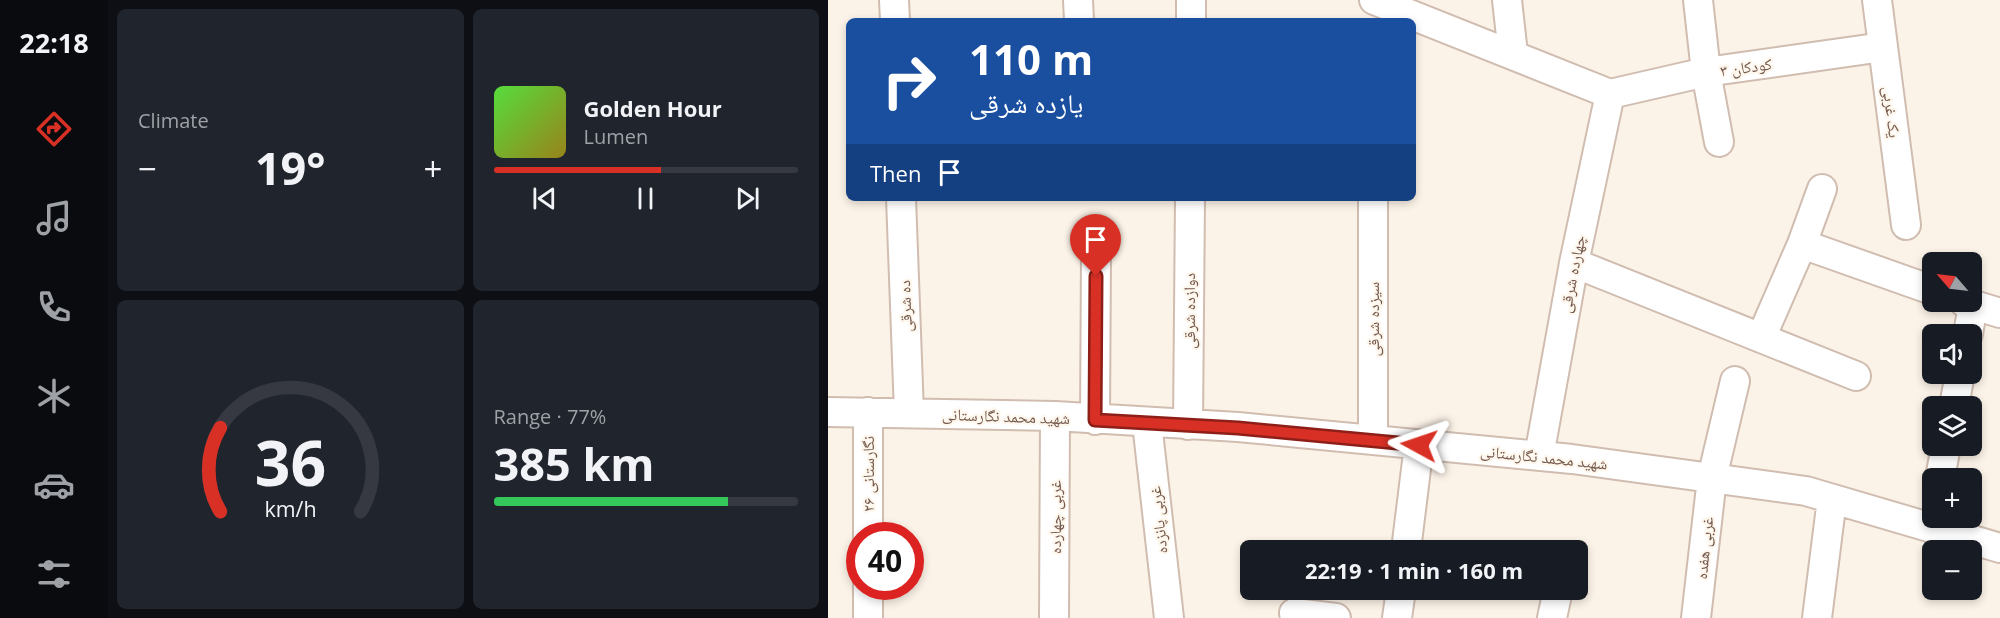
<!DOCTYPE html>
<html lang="en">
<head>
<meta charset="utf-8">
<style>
	body { margin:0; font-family:"Open Sans","Noto Naskh Arabic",sans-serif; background:#20242c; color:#f1f3f6; height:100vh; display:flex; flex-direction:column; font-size:22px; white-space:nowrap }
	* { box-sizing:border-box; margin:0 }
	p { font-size:20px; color:#9ea1a6 }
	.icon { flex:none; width:33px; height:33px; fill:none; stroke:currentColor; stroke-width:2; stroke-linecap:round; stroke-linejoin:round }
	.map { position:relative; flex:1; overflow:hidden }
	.details { display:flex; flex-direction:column; gap:9px; padding:9px; background:#0d0f14; width:720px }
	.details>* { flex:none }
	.guide { position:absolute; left:18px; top:18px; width:570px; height:183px; border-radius:9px; box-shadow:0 3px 9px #0003; background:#1a4fa0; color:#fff; overflow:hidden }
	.needle { width:39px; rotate:298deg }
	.tools { position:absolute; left:1094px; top:252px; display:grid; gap:12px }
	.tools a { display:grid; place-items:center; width:60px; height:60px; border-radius:9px; background:#171b24; box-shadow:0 3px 9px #0003; font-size:30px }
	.speed { position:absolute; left:18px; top:522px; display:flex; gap:12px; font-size:30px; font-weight:700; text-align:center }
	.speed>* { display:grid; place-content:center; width:78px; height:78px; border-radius:50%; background:#171b24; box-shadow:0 3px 9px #0003; line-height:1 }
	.speed .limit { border:9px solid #d22; background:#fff; color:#111 }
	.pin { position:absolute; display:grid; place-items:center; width:51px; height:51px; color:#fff; margin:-62px -26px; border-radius:50% 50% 50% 0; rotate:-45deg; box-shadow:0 0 6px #0007 }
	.pin .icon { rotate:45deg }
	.me { position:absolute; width:66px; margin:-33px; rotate:275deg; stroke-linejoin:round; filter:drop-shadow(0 0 4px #0008) }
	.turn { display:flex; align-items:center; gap:21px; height:126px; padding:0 24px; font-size:27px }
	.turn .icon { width:78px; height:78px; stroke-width:2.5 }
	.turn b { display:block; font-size:42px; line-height:51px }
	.then { display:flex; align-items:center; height:57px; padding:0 24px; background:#0003; gap:12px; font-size:22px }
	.big { font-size:45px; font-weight:700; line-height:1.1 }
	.details .widget { flex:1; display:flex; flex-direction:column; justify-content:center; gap:9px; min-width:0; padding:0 21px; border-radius:9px; background:#20242c }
	.details .dial { align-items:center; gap:0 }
	.dial svg { height:156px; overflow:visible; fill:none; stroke:#363941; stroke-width:7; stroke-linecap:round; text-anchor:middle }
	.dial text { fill:#f1f3f6; stroke:none }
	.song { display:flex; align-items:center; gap:18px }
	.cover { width:72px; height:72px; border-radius:9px; background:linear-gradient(135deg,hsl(110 70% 55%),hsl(50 70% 35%)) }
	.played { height:6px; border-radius:3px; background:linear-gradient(90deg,#d93025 55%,#363941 55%) }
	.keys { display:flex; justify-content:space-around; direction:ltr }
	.heat { display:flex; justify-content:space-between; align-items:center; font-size:33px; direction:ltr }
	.charge { height:9px; border-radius:4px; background:linear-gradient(90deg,#34c759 77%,#363941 0) }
	.details .tiles { flex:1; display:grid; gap:9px; grid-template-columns:repeat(2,1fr) }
	.trip { position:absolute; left:412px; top:540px; width:348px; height:60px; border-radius:9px; background:#171b24; box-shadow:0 3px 9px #0003; font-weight:700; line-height:60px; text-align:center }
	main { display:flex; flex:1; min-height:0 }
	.tabs { display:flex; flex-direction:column; width:108px; justify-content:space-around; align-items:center; background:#090b0e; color:#9ea1a6 }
	.tabs .icon { width:42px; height:42px }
	.tabs .active { color:#d93025 }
	.tabs b { font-size:27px; color:#f1f3f6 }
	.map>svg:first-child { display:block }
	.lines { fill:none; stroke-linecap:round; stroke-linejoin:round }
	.minor-casing { stroke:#d0bdb0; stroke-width:32 }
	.minor { stroke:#fff; stroke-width:28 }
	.route-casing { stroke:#8d1f18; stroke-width:15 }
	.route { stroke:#d93025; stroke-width:10 }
	.labels { text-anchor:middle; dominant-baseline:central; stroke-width:4.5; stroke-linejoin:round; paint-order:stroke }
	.street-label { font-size:16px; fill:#75594c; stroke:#fef7ee }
</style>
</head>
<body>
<main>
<nav class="tabs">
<b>22:18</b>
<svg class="icon active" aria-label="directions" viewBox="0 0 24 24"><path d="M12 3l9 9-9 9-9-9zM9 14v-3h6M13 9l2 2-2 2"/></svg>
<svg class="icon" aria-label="music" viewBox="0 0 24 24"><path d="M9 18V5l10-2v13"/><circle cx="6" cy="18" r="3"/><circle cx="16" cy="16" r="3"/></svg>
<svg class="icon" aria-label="phone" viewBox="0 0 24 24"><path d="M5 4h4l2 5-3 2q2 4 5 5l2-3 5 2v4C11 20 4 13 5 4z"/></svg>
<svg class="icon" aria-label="climate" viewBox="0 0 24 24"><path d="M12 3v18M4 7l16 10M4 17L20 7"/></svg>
<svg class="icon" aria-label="car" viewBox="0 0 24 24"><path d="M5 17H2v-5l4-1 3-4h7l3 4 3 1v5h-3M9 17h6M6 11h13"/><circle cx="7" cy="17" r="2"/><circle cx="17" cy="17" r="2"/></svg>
<svg class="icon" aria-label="filters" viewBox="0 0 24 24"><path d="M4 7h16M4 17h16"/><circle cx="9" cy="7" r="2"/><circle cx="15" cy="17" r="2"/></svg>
</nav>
<section class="details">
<div class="tiles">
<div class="widget"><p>Climate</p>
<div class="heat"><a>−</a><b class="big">19°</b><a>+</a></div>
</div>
<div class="widget">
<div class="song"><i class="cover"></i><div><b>Golden Hour</b><p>Lumen</p></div></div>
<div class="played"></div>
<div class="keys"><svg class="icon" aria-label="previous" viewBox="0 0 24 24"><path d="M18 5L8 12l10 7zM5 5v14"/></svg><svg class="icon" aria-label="pause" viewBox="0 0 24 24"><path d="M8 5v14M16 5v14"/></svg><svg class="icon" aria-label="next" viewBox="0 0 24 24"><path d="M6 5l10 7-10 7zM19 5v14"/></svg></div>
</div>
<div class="widget dial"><svg viewBox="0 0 100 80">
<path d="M14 69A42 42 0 1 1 86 69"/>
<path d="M14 69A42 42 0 0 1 14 26" stroke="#d93025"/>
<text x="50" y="56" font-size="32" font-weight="700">36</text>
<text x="50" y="72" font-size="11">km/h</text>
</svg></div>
<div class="widget"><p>Range · 77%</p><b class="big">385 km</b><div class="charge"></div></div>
</div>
</section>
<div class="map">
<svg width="1172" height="618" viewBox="0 0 1172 618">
	<rect width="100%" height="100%" fill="#fcf3e8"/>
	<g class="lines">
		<g class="minor-casing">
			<path id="minor" d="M66 0 67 21
				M250 0 251 21
				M546 0 782 94
				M679 0 685 54
				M870 0 878 72 891 142
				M1049 0 1078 225
				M363 21V0
				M782 94 878 72 1055 47
				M73 198 81 413
				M545 198V440
				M974 244 1104 290
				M746 263 1028 376
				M1136 302 1172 313
				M1140 334 1145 305
				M933 338 974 244 994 189
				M1126 406 1132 374
				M0 412 227 416 410 427 744 459 978 491 1172 548
				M40 412V536
				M267 420 268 252
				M319 423 341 618
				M360 425 362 198
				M711 456 746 263 782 94
				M1112 478 1118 446
				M578 550 591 445
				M40 586V618
				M466 613 508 618
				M226 618 227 416
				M569 618 573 590
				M724 618 730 590
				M868 618 884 478 907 381
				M989 618 1004 499"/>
		</g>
		<use href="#minor" class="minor"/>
	</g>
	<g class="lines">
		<g class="route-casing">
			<path id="route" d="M268 276 267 420 410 428 591 445"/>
		</g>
		<use href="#route" class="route"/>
	</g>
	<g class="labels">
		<g class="street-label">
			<text transform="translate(918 67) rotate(-8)">کودکان ۳</text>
			<text transform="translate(1064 112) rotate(83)">یک غربی</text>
			<text transform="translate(744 274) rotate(-79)">چهارده شرقی</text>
			<text transform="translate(77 306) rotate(-92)">ده شرقی</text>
			<text transform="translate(361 311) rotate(-90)">دوازده شرقی</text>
			<text transform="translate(545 319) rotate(-90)">سیزده شرقی</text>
			<text transform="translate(178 416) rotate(2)">شهید محمد نگارستانی</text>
			<text transform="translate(716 457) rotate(6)">شهید محمد نگارستانی</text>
			<text transform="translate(40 474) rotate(-90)">نگارستانی ۲۶</text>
			<text transform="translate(227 517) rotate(-90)">غربی چهارده</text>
			<text transform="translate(330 520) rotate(-96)">غربی پانزده</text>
			<text transform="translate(876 548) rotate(-84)">غربی هفده</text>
		</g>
	</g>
</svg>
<div class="tools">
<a><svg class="needle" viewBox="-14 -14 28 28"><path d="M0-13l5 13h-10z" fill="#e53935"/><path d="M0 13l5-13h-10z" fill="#9ea1a6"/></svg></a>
<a><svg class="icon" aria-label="sound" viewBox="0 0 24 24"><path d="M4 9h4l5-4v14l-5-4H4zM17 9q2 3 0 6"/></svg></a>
<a><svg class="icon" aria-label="layers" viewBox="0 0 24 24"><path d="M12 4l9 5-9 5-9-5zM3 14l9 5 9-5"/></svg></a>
<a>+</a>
<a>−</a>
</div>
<div class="speed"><div class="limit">40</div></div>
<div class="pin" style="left:268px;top:276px;background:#d93025"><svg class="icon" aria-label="arrive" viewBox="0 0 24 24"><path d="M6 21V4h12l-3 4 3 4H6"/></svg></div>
<svg class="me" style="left:591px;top:445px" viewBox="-20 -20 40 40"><path d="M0-17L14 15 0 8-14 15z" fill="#d93025" stroke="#fff" stroke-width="4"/></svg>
<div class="trip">22:19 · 1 min · 160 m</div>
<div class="guide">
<div class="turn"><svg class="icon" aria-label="right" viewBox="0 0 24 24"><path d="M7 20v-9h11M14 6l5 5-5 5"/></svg><div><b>110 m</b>یازده شرقی</div></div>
<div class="then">Then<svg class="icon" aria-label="arrive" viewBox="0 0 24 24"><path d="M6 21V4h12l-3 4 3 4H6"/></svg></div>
</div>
</div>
</main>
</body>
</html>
